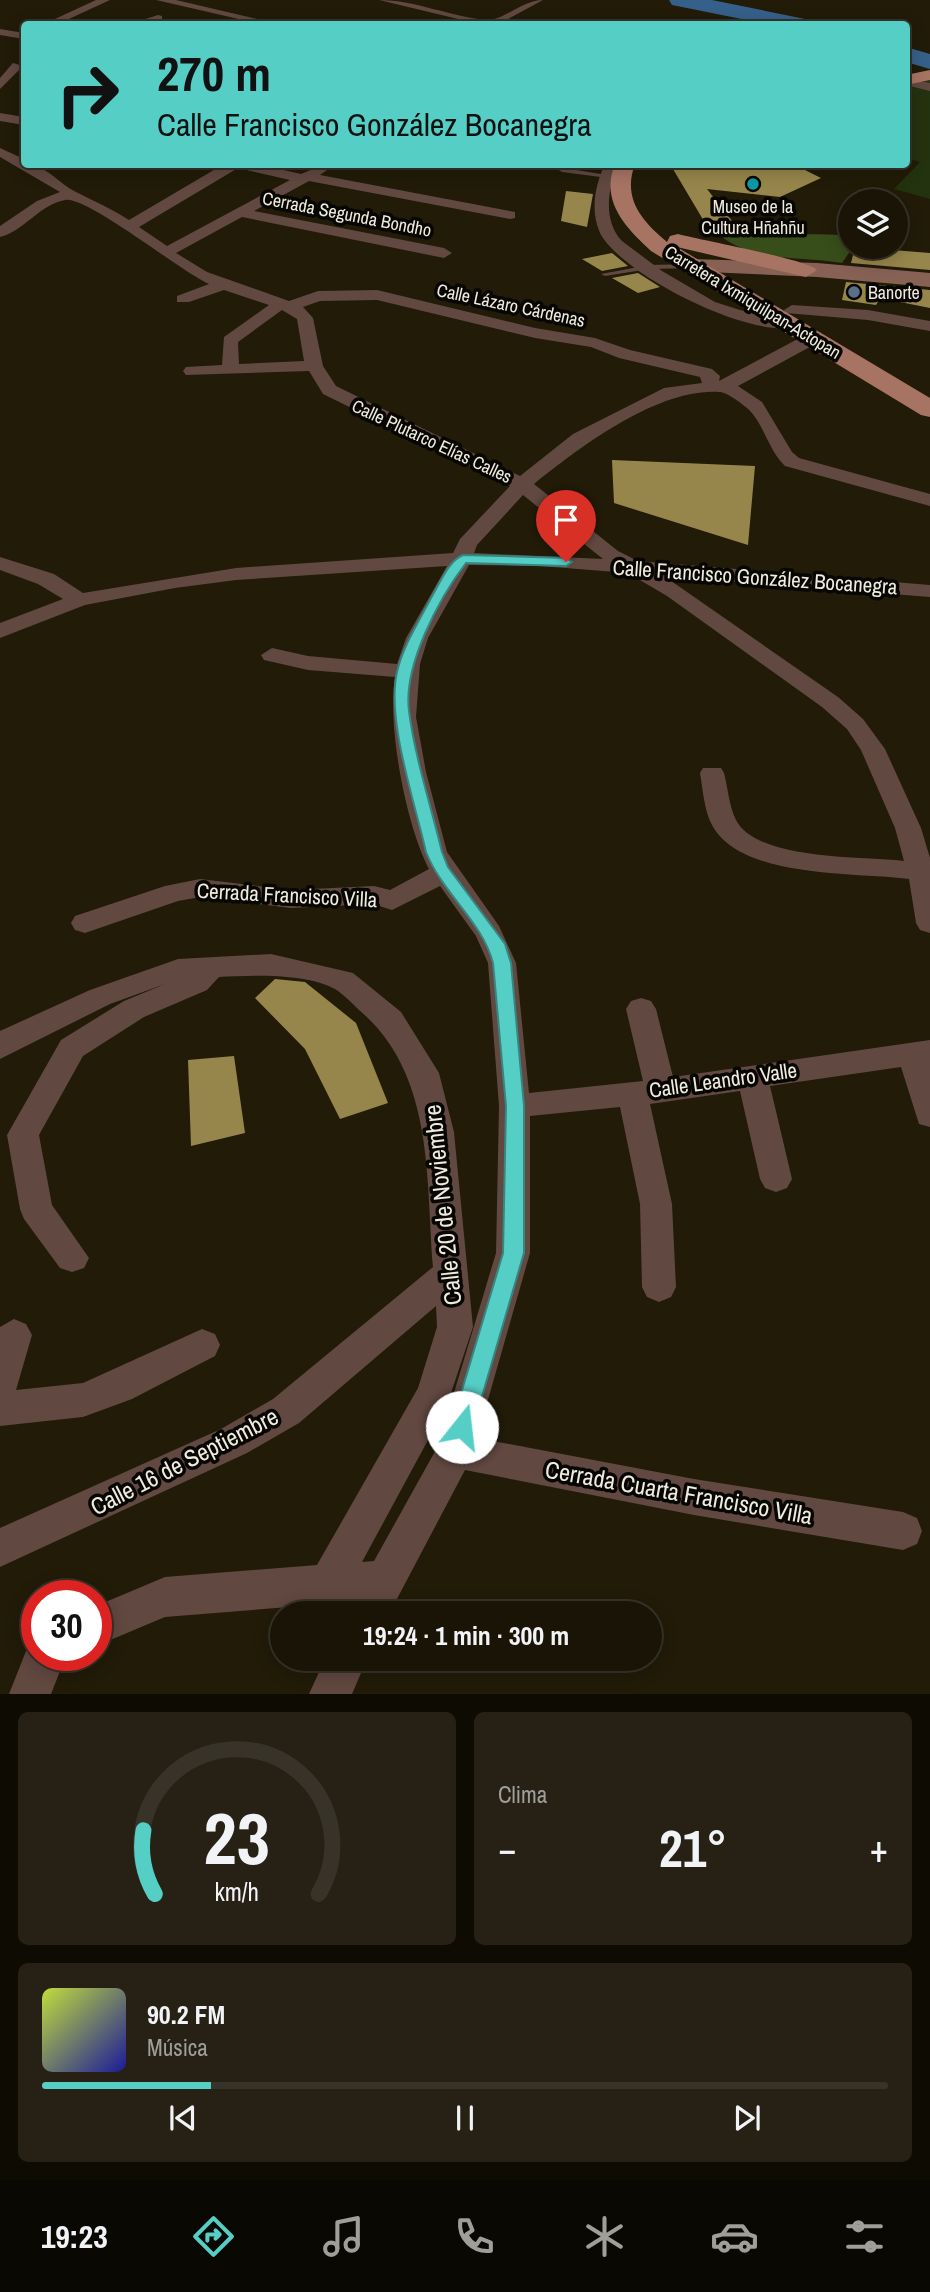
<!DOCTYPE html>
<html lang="es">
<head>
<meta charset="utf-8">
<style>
	body { margin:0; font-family:"Archivo Narrow",sans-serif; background:#262114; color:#f1f3f6; height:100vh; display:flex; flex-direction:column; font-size:26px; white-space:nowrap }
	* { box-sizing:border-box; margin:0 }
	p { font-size:23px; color:#9f9e9b }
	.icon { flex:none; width:38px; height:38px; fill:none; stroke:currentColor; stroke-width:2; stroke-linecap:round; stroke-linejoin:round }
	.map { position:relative; height:1694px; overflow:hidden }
	.sheet { display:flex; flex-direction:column; gap:18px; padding:18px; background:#0e0b03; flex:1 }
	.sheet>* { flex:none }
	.hud { position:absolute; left:21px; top:21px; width:889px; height:147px; border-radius:7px; box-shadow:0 4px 18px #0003,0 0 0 2px #373328; background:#55cec6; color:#111; overflow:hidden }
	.fabs { position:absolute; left:838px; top:189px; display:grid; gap:14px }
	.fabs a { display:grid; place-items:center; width:70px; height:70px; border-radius:50%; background:#191406; box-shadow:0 4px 18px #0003,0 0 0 2px #373328; font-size:35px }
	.speed { position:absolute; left:21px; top:1580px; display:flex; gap:14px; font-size:35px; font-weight:700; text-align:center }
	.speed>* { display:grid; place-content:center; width:91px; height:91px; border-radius:50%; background:#191406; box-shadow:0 4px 18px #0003,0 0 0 2px #373328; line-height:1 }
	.speed .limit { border:10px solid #d22; background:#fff; color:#111 }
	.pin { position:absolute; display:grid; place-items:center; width:60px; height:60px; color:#fff; margin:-72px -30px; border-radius:50% 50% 50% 0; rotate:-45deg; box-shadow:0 0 7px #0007 }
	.pin .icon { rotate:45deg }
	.me { position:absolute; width:77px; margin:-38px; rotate:16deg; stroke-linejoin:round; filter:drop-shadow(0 0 5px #0008) }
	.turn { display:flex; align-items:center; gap:24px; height:147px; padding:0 21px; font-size:32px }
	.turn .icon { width:91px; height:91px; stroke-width:2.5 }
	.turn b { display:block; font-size:49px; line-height:60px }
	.big { font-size:52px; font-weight:700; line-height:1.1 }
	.sheet .tile { flex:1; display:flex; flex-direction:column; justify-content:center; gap:10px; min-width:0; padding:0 24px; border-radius:10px; background:#262114 }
	.sheet .dial { align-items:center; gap:0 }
	.dial svg { height:182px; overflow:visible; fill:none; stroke:#373328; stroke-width:7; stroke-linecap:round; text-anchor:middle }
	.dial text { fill:#f1f3f6; stroke:none }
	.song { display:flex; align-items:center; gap:21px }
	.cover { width:84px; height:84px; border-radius:10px; background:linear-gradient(135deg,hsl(70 70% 55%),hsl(240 70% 35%)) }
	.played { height:7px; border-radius:4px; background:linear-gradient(90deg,#55cec6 20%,#373328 20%) }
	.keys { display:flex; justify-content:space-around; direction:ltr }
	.heat { display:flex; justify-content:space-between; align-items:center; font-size:38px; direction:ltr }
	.sheet .tiles { flex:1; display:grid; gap:18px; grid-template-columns:1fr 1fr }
	.tile:last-child { grid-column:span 2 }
	.trip { position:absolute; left:270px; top:1601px; width:392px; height:70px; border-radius:35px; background:#191406; box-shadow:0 4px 18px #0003,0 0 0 2px #373328; font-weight:700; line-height:70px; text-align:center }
	.menu { display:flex; height:112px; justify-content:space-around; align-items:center; background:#0a0802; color:#9f9e9b }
	.menu .icon { width:49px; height:49px }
	.menu .active { color:#55cec6 }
	.menu b { font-size:32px; color:#f1f3f6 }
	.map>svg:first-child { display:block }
	.green { fill:#23320f }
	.forest { fill:#374e1a }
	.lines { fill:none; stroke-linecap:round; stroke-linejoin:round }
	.river { fill:#356089; fill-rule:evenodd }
	.building { fill:#97864b }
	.lane { fill:#614841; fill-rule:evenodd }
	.street { fill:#614841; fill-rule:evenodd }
	.secondary { fill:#886155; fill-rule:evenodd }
	.primary { fill:#a77464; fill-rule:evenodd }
	.route { fill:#55cec6; stroke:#378681; stroke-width:2 }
	.culture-dot { fill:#0f9aa8; stroke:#080602; stroke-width:2.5 }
	.service-dot { fill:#5c6f8a; stroke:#080602; stroke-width:2.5 }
	.labels { text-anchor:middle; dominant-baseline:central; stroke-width:7; stroke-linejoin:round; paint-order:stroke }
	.far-poi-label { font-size:18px; fill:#eeebdf; stroke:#080602 }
	.far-street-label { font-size:18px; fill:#eeebdf; stroke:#080602 }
	.street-label { font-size:21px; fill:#eeebdf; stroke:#080602 }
	.near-street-label { font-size:24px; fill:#eeebdf; stroke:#080602 }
</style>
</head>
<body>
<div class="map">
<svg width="930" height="1694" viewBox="0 0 930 1694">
	<rect width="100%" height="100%" fill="#211b08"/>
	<path class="green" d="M921 79 930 80V199L894 189 920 162 907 158V81Z"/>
	<path class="forest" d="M736 226C767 238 814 232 850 236L853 247 842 263C801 256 742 263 713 228Z"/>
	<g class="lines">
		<path class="river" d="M669 0H712L805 19 808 24H766L672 5Z
			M906 47 930 54V69L906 62Z"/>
	</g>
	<path class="building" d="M670 164H793L821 178 780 197 707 189 736 226 708 228Z
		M566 191 593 194 587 227 561 221Z
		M855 247 930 253V270L851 263Z
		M612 253 628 266 602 271 582 259Z
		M638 273 660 287 638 293 612 278Z
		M846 282 930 290V308L880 298 876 305 842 300Z
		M612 460 755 466 748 545 614 503Z
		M275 979 305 982 356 1023 388 1103 340 1119 305 1049 255 998Z
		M234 1056 245 1133 191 1146 188 1060Z"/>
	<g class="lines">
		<path class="lane" d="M549 164H557L564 168 619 177 616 179 562 172Z
			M692 264 696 266 695 268 649 269 605 276 601 274 649 265Z"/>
		<path class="street" d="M96 0H110L58 24H44Z
			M156 0H176L279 24H260Z
			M379 0C416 0 450 17 487 20 503 21 522 0 543 0L499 24H479Z
			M158 15 162 16V20L130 24Z
			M0 29 24 33V39L0 35Z
			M13 63 23 66 0 89V78Z
			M906 78 930 83V91L906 85Z
			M0 113 24 117V125L0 121Z
			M0 148 24 159V164C46 164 59 184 76 192 94 201 112 209 129 220L224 164H257L301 174 325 164 330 168 320 175 515 212V218L510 219 309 181 254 211 444 248 452 253 444 258 242 217 176 253 207 272 289 301 318 291 377 290 535 328 595 338 630 350 712 369 720 376 719 381 807 334H819L821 338 819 342 738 386 762 402 792 452 799 458 930 494V506L785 466C768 450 764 423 747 408 741 403 727 392 719 392 658 388 580 447 534 484L618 551 638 561 930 585V597L664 576 838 697 863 719 885 749 921 828 930 858V933L920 930 916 923 909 879C856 872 741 879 712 825 704 810 703 790 700 773L703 768H721L724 773C728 788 729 806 736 820 757 861 864 856 904 861L895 828 861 750 847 729 822 707 667 596 628 573 540 566 469 565 428 638 420 664 416 717 426 772 447 852 499 926 516 963 529 1093 643 1081 626 1009 631 1001 641 998 651 1001 656 1009 673 1077 930 1040V1127L919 1124 901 1067 770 1086 792 1179 787 1188 776 1192 765 1188 760 1179 740 1091 650 1104 672 1204 676 1287 671 1297 659 1302 647 1297 642 1287 640 1204 620 1107 530 1116V1253L477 1438 694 1479 903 1512 917 1518 922 1531 917 1544 903 1550 694 1515 465 1470 389 1614H347L352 1602 165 1617 96 1646V1606L165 1577 317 1565 418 1388 437 1327 436 1306 299 1423 247 1453 0 1567V1528L221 1429 273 1399 433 1267C426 1177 434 1073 359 1010 352 1003 343 994 335 989 307 973 251 975 219 977L207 990 144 1017 83 1056 39 1135 52 1205 89 1258 84 1268 72 1272 60 1268 24 1219 20 1209 7 1135 61 1040 124 1001 165 984 110 1004 0 1059V1031L90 990 178 959 271 954 353 973 401 1012 439 1073 454 1132 473 1327 447 1405 362 1562 374 1561 438 1446 496 1253 499 1106 488 963 476 936 440 886 392 910 373 904 291 908 200 897 178 901 85 933 75 930 71 923 75 916 165 886 200 879 291 890 374 886 390 890 429 869C406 825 387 726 395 677L308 670 264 660 261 655 272 648 308 656 397 664 406 638 447 566 236 580 175 588 85 605 0 638V623L63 599 38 584 0 570V557L54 574 83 593 236 568 453 553 460 539 510 486 323 394 309 371 186 375 183 371 186 367 222 365 224 337 269 305 224 290 189 302H177V296L209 284C180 271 87 196 65 200 39 205 24 231 0 237V226L37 201 60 192 0 157ZM238 168 290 180 167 246 139 227ZM377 300 535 338 591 347 619 358 700 377 702 383 664 388 573 434 520 476 336 386 323 366 313 318 303 307 320 301ZM282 310 297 319 304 361 239 364 238 342ZM523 495 603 559 474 553 477 545Z
			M605 164H619C607 188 603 221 622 241L662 271 715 302 740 310 794 319V327C748 338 621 274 600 233 590 211 595 185 605 164Z
			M792 305 868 310 930 321V331L868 320 786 313 784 310Z
			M14 1319 26 1324 32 1335 16 1390 83 1383 202 1329 215 1334 220 1345 215 1356 132 1399 83 1417 0 1426V1327Z
			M37 1639V1656H66L51 1694H9L30 1641Z
			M325 1659H367L352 1694H309Z"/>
		<path class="secondary" d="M692 259 817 263 930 273V287L817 277 684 271 681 266Z"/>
		<path class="primary" d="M930 70V80L906 85V75Z
			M615 164H635C622 199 642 221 667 242L670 236 678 234C700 240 810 260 817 270L806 277 677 247 930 398V417L921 415 651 251C625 227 600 201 615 164Z"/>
	</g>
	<path class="route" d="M463 555 566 558 572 562 566 566 466 563C439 598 403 666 409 711 415 758 431 806 442 852L448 867 505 944 511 963 524 1106V1253L473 1427 470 1434 462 1437 454 1434 451 1427 503 1253 506 1106 493 963C482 921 442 893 426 852 415 803 386 719 397 672 403 646 419 621 431 598 439 585 448 561 463 555Z"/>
	<circle class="culture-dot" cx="753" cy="184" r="7"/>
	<circle class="service-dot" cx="854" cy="292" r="7"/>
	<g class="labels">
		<g class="far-poi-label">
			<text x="753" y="206">Museo de la<tspan x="753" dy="21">Cultura Hñahñu</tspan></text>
			<text x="868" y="292" text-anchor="start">Banorte</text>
		</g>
		<g class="far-street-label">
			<text transform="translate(347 214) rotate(11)">Cerrada Segunda Bondho</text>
			<text transform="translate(753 302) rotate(31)">Carretera Ixmiquilpan-Actopan</text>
			<text transform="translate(511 305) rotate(12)">Calle Lázaro Cárdenas</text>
			<text transform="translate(432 441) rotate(25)">Calle Plutarco Elías Calles</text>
		</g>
		<g class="street-label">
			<text transform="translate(755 577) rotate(4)">Calle Francisco González Bocanegra</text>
			<text transform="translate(287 895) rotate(3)">Cerrada Francisco Villa</text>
			<text transform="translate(723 1080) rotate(-8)">Calle Leandro Valle</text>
		</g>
		<g class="near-street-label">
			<text transform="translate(442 1205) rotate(-96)">Calle 20 de Noviembre</text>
			<text transform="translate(184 1461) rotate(-27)">Calle 16 de Septiembre</text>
			<text transform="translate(679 1492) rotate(10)">Cerrada Cuarta Francisco Villa</text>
		</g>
	</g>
</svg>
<div class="fabs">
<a><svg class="icon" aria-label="layers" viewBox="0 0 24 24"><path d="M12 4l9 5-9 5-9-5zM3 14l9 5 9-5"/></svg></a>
</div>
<div class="speed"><div class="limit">30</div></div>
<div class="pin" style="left:566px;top:562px;background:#d93025"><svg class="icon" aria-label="arrive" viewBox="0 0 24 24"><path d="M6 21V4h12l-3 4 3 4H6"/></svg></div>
<svg class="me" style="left:462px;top:1427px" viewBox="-20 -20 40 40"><circle r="19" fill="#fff"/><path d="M0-13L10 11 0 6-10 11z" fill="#55cec6"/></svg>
<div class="trip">19:24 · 1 min · 300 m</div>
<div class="hud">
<div class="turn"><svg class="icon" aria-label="right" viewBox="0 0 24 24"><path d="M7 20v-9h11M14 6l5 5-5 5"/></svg><div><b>270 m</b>Calle Francisco González Bocanegra</div></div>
</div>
</div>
<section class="sheet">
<div class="tiles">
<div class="tile dial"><svg viewBox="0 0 100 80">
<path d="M14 69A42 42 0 1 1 86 69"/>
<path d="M14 69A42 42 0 0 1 9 41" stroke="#55cec6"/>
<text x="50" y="56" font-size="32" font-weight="700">23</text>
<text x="50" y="72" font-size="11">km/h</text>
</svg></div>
<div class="tile"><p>Clima</p>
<div class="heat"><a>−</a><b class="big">21°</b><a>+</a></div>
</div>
<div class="tile">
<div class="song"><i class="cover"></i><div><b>90.2 FM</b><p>Música</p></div></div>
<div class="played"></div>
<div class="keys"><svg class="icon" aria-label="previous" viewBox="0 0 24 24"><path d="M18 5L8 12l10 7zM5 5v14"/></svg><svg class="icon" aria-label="pause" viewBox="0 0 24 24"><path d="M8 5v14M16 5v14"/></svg><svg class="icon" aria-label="next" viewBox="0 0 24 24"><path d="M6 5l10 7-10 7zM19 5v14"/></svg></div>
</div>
</div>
</section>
<nav class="menu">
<b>19:23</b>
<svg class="icon active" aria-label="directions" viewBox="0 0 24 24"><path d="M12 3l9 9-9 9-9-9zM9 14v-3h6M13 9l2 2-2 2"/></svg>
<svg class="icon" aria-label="music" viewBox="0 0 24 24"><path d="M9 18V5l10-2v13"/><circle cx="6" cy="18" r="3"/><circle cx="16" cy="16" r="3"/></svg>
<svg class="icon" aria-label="phone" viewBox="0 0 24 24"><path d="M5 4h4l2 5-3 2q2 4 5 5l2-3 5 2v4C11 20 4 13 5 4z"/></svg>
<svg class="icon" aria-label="climate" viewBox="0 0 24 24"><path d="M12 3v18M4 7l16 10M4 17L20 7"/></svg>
<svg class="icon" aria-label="car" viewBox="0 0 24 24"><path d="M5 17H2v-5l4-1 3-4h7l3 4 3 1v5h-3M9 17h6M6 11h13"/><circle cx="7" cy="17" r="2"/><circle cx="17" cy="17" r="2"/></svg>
<svg class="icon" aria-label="filters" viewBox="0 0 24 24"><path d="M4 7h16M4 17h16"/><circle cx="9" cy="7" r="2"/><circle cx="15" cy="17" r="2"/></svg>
</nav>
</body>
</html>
